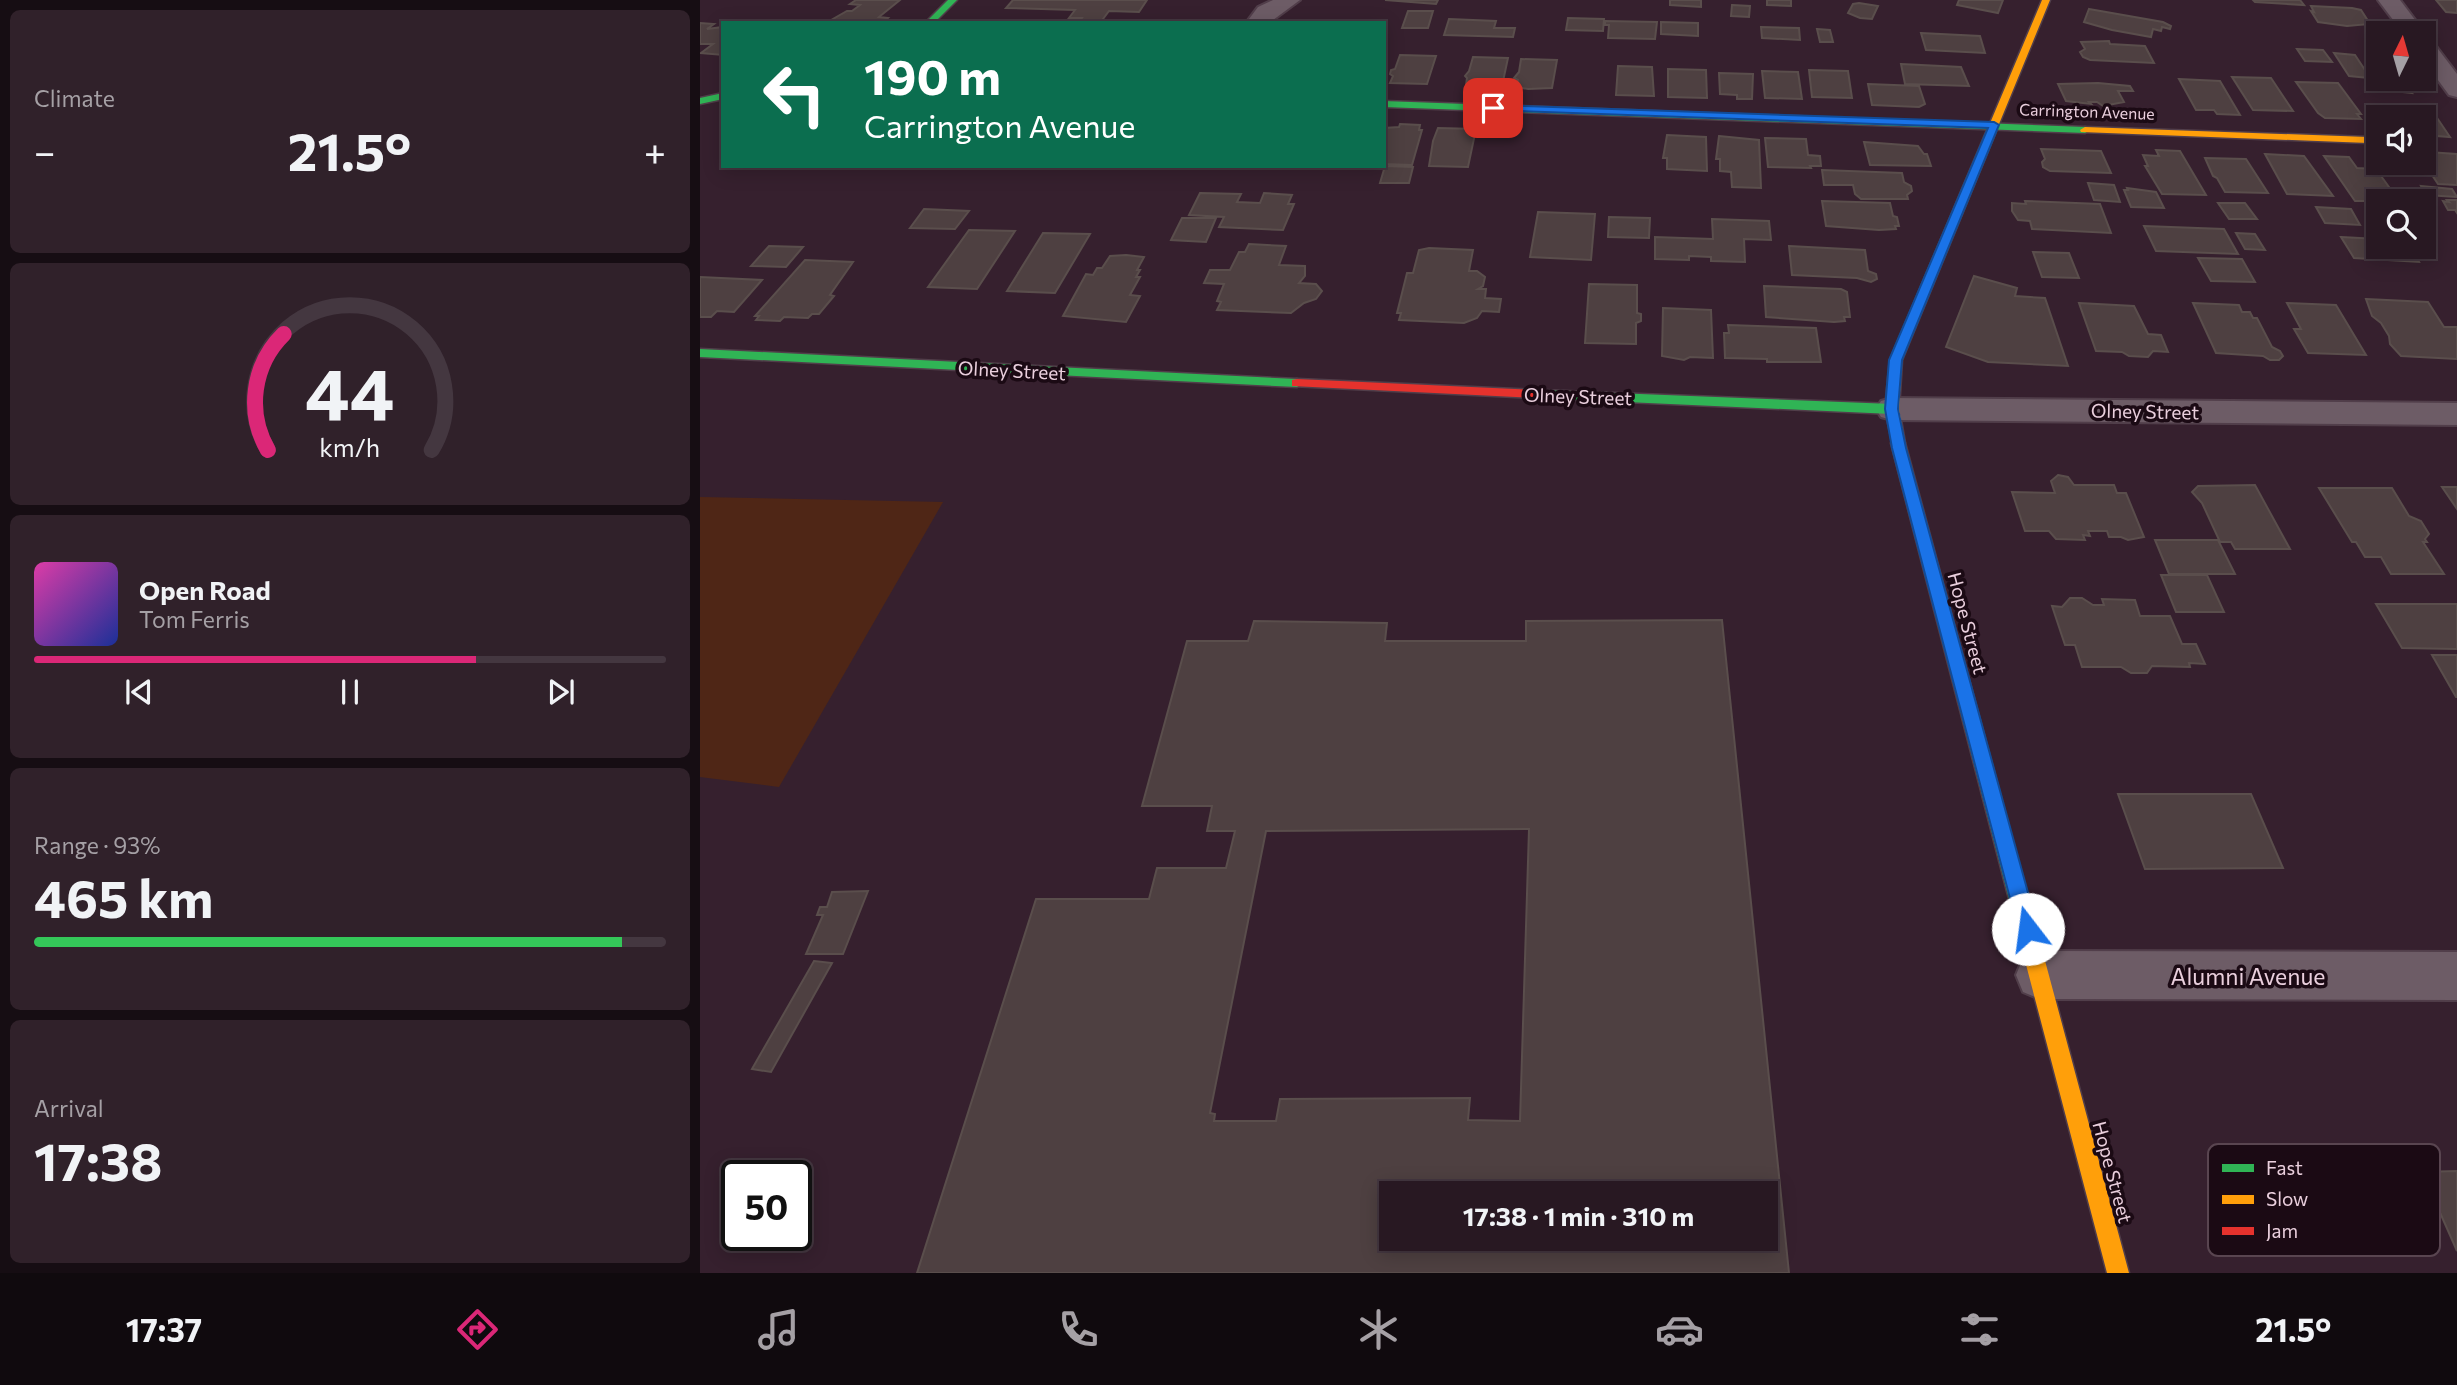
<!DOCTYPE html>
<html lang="en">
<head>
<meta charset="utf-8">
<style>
	body { margin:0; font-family:Commissioner,sans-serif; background:#30212a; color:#f1f3f6; height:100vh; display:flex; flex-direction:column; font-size:26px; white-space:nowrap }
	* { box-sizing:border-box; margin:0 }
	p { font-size:23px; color:#a5a0a5 }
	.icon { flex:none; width:38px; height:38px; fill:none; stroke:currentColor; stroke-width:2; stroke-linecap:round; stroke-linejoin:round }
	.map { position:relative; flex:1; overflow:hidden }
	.drawer { display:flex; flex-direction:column; gap:10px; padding:10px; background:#160d13; width:700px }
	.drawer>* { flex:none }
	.banner { position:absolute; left:21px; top:21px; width:665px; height:147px; border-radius:0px; box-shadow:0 4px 18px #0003,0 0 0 2px #443740; background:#0b6e4f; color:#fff; overflow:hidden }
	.needle { width:46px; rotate:5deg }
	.buttons { position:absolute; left:1666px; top:21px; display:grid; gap:14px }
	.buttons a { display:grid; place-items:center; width:70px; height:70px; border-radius:0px; background:#281822; box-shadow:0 4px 18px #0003,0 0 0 2px #443740; font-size:35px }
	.speed { position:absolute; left:21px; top:1160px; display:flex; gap:14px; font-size:35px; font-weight:700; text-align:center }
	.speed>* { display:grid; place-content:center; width:91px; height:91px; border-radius:50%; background:#281822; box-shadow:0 4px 18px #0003,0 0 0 2px #443740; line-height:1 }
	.speed .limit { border:4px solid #111; border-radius:10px; background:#fff; color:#111 }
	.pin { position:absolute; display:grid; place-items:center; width:60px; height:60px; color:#fff; margin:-30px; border-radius:14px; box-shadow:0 4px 10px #0006 }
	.me { position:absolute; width:77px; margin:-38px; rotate:345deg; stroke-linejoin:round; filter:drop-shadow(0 0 5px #0008) }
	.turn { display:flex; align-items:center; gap:24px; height:147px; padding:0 28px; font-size:32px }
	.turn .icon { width:91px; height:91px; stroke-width:2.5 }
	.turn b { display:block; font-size:49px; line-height:60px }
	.big { font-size:52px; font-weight:700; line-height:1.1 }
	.drawer .tile { flex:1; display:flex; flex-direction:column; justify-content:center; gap:10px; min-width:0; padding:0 24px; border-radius:10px; background:#30212a }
	.drawer .dial { align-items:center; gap:0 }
	.dial svg { height:182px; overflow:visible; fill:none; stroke:#443740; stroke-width:7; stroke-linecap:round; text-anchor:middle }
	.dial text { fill:#f1f3f6; stroke:none }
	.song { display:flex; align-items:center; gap:21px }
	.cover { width:84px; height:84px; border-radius:10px; background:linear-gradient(135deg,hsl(320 70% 55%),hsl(230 70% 35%)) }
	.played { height:7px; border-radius:4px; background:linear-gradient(90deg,#db2777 70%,#443740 70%) }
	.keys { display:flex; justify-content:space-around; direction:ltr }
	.heat { display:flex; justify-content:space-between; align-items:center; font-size:38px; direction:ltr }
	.charge { height:10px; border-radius:5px; background:linear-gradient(90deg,#34c759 93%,#443740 0) }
	.trip { position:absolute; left:679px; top:1181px; width:399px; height:70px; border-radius:0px; background:#281822; box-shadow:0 4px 18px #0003,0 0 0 2px #443740; font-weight:700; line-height:70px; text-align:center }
	.menu { display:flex; height:112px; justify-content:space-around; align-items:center; background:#100a0e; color:#a5a0a5 }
	.menu .icon { width:49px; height:49px }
	.menu .active { color:#db2777 }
	.menu b { font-size:32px; color:#f1f3f6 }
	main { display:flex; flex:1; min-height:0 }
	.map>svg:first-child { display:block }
	.green { fill:#4f2616 }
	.building { fill:#4e4041; stroke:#5a4e4c; stroke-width:2; fill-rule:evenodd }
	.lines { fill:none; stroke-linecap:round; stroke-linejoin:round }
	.street-casing { stroke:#513e4a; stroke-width:4 }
	.fast-casing { stroke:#513e4a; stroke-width:3 }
	.slow-casing { stroke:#513e4a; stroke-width:3 }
	.jam-casing { stroke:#513e4a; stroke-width:3 }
	.street { fill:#6d5c66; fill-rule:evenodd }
	.fast { fill:#30b455; fill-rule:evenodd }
	.slow { fill:#ff9f0a; fill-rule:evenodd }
	.jam { fill:#e5322d; fill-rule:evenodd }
	.route { fill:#1a73e8; stroke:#114b97; stroke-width:2 }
	.labels { text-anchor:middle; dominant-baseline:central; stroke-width:7; stroke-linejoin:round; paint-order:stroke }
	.far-street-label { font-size:16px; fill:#eacfdd; stroke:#1b0a14 }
	.street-label { font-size:19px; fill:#eacfdd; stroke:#1b0a14 }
	.near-street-label { font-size:23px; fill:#eacfdd; stroke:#1b0a14 }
	.key { fill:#1b0a14; stroke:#594550; stroke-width:2 }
	.key-label { font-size:19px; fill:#eacfdd }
</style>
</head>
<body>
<main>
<section class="drawer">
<div class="tile"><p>Climate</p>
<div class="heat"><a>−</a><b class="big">21.5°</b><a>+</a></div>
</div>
<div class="tile dial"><svg viewBox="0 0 100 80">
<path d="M14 69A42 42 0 1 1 86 69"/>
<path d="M14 69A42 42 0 0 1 21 18" stroke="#db2777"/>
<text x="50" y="56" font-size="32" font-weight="700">44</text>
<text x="50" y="72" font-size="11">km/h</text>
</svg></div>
<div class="tile">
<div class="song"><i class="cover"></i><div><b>Open Road</b><p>Tom Ferris</p></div></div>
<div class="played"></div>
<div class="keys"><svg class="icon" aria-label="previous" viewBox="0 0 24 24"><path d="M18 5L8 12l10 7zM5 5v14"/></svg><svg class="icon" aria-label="pause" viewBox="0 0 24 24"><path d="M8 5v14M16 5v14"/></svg><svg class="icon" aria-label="next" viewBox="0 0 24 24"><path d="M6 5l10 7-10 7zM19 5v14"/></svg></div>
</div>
<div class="tile"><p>Range · 93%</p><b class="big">465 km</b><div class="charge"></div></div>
<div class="tile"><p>Arrival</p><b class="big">17:38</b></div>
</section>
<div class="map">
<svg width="1757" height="1273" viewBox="0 0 1757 1273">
	<rect width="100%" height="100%" fill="#36202e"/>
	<path class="green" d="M0 497 243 502 79 787 0 777Z"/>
	<path class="building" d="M156 0H200L179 17 188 18 182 23H126L147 11H152L160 5 150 4Z
		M313 0H447L439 12 409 11 400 23H379L382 18H369L375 10 306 8Z
		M685 0H738L736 4Z
		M970 0H1001V7L970 5Z
		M1067 0H1091V6L1067 5Z
		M1259 0H1303L1298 13 1257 5Z
		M1553 0H1600L1604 5 1555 2Z
		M1736 0H1757V13L1746 12Z
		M1159 3 1178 6 1172 19 1160 18 1148 13 1153 4Z
		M1032 5 1050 6 1049 17 1031 16Z
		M1611 6 1652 8 1661 10 1670 24 1647 26 1618 22 1611 11 1614 12Z
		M1389 9 1463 22 1471 26 1470 29 1462 27 1461 31 1453 29 1451 37 1412 30 1384 22Z
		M708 11H733L728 28H702Z
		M868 18 904 19 903 31 866 30Z
		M749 19 796 21 794 28H815L813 37 744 35Z
		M905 21 957 22 955 39 908 38 909 25H905Z
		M961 22 998 23V36L961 34Z
		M0 23 14 24 7 29 23 27V55L1 53 13 44H0Z
		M1061 27 1099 28 1100 40 1062 38Z
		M1117 29 1130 30 1133 42H1120Z
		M1221 33 1280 36 1285 53 1226 50Z
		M1409 41 1410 44 1445 46 1454 63 1390 60 1383 57 1380 52 1385 49 1381 42Z
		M1597 49 1623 50 1632 62 1605 61Z
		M1634 53 1655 55 1665 70 1678 71V79H1706L1714 90H1710L1712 93 1675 89 1669 78 1649 76Z
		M700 55 736 56 727 84 690 83 693 76 690 74 691 70 695 69Z
		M773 57 808 58 802 86 778 88 766 85 767 78 765 76 769 71Z
		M821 59 857 60 852 88 828 89 816 87 818 80 814 78 819 72Z
		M1201 64 1261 67 1269 86 1205 84Z
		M918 66 952 67 954 96 916 95Z
		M968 69 1006 70 1007 98 968 97Z
		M1109 70 1148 71 1152 98 1112 97Z
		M1062 71 1098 72 1102 99 1065 98Z
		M1019 73 1053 74 1052 99H1037V95L1020 94Z
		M1532 77 1571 78 1593 111 1553 110Z
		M1479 79 1520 81 1540 115 1517 114 1514 110H1496Z
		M1596 82 1638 83 1661 114H1657L1661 119 1625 118 1618 113Z
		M1398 83 1430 86 1433 91H1418L1424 102 1403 106 1397 102H1389L1391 104 1366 101 1358 84Z
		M1168 84 1219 86 1225 104 1219 107 1172 105Z
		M1684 107 1731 109 1750 137 1724 135V117H1687L1681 109H1686Z
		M700 124 720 125 719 130H722L712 165 684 164V128L699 127Z
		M738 128 776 129 768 167 729 166 733 141Z
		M967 135 1006 137 1007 171 967 169V158H963Z
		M1019 136 1059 140 1061 188 1032 187 1031 172 1020 171V159H1016Z
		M1065 138 1106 139 1108 155 1120 156 1121 166H1110L1111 168 1068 167Z
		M1164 142 1218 146 1224 154H1227L1231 166 1170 165Z
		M1724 146 1728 152 1757 154V185L1738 184 1726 166 1718 165 1717 163H1724Z
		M1341 149 1401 151 1411 173 1350 171 1343 167 1342 162 1345 159Z
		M1456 150 1480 151 1506 195 1462 194 1445 166H1448L1443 155 1459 156Z
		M1565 154 1604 156 1633 196 1587 194Z
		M1624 156 1649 157 1657 168 1676 169 1699 201H1655Z
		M1505 158 1546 159 1568 193 1525 192 1517 178 1513 176Z
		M685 166 713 167 709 183H680Z
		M1122 170 1202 173 1204 182 1211 186 1212 191 1207 195 1208 199H1161L1155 194 1153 185H1124Z
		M1388 183 1414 185 1420 202 1394 200Z
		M1721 186 1752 189 1757 197 1726 195Z
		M1427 188 1456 192 1464 208 1431 207 1424 190H1428Z
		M500 193 541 194 537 202 560 203 564 193 592 195 588 204H594L583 230 519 227 524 217 489 215Z
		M1747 200H1757V213L1755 210H1748L1743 201 1749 202Z
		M1122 201 1190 203 1193 216 1197 217 1199 226H1195L1196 229 1179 230 1126 226Z
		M1325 201 1400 204 1411 233 1332 229 1330 221 1318 220 1312 211V203L1326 204Z
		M1518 203H1545L1557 219H1529Z
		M1616 207 1651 209 1660 225 1625 223Z
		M224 209 269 211 255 229 210 228Z
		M838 212 895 214 891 260 830 257Z
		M909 217 950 218 949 238 908 237Z
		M482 218H516L506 242 471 240Z
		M1012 219 1069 221 1071 240 1044 239 1045 262 1011 261V257L989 256V260L955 259V237L1013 239Z
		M1444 226 1524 229 1538 254 1456 251Z
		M269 230 315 231 277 289 228 287Z
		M343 233 390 234 355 293 307 291Z
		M1536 233 1555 234 1565 250 1545 249Z
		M1641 237 1678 239V247H1710L1719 262 1654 258Z
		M549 244 586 246 579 265 605 266V276L599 283 616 284 622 291 616 299 604 303 591 313 517 310 521 302 517 301 524 284 504 283 510 270H530L539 252H545Z
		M69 246 103 247 86 267 51 266Z
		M1089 246 1165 250 1168 271 1176 274 1177 279 1171 282 1157 278 1092 275Z
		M729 248 773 250 769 271H777L785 277 783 286 778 289H786L785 298 801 299 799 312 782 311 777 318 764 323 699 320 701 313H697L707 273H713L719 250Z
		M1333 252 1369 253 1379 278 1342 277Z
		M426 255 444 257 437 270H440L436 277H440L430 295 440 296 426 322 363 316 386 274 393 275 397 268H402L410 256Z
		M1498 258 1542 259 1555 282 1511 281Z
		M105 260 153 262 130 295 134 296 119 314H112L108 318 84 317 80 321 56 320 59 316H55Z
		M1274 276 1317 288 1315 296 1345 298 1368 366 1288 362 1246 347Z
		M0 277 62 280 34 312 17 311 11 317H0Z
		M889 284 937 285V313L941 314V321L936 323V344L885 343Z
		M1064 286 1141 289 1147 292 1150 317H1144L1145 321 1134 322 1066 317Z
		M1666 299 1728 302 1744 327H1757V359L1701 356 1690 344 1689 336 1681 323 1672 316Z
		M1379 303 1434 306 1448 334 1461 335 1468 352 1453 351 1448 357 1429 356 1422 352 1396 351Z
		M1493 303 1539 305 1542 312H1550L1553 318H1557L1572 347 1580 351 1583 356 1579 360H1570L1563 356 1516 353Z
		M1587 303 1636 305 1666 355 1608 353 1594 329H1601Z
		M963 308 1011 310 1013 358 990 357 984 360 962 356Z
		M1028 325 1116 328 1121 362H1067V359L1025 358 1024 333H1029Z
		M1358 475 1368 477 1374 485H1414L1417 493H1426L1444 537 1428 540 1421 537H1409L1407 531H1388L1390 536 1383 535 1385 540 1356 539 1349 531H1325L1312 492 1355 493 1351 481Z
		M1555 485 1590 549H1535L1531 542H1520L1502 503 1492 492 1498 486Z
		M1742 487H1757V509Z
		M1619 488H1692L1709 516 1721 521 1729 534 1725 539 1727 542H1723L1744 574H1691L1681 557H1665L1656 542H1652Z
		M1455 540H1518L1535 574H1469Z
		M1461 575H1507L1524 612H1476Z
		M1370 598H1382L1393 605H1404L1402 599 1435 600 1440 616H1470L1482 644H1496L1505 664 1489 663 1490 667 1452 666 1447 673H1431L1421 667H1382L1375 645H1365L1352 606 1362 607Z
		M1676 604H1757V649L1702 648Z
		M1022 620 1089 1273H217L336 899H449L457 868H526L535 831H507L512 806H442L487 641H548L554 621 687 623 685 641H826V621ZM829 829 820 1121 768 1120 770 1098 580 1099 576 1121H514L515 1114 510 1113 566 831ZM691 1194H1066V1239H691Z
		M1732 655H1757V697H1756Z
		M1418 794H1551L1583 868 1445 869Z
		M168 891 143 954H106L123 915H117L120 907H127L132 892Z
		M114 961 132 963 71 1072 52 1069Z
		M1757 1171V1251L1722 1172Z"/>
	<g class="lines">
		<g class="street-casing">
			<path id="street" d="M573 0H600L569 23H546L558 7Z
				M1678 0H1700L1725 33 1724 35 1703 33Z
				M1724 39 1732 41 1757 74V97L1749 95 1724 61Z
				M1192 398 1757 403V425L1192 420 1181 417 1176 409 1181 401Z
				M1340 951 1757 952V1000L1340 999 1323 992 1316 975 1323 958Z"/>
		</g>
		<g class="fast-casing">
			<path id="fast" d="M248 0H257L234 23H225Z
				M23 93V99L0 104V98Z
				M684 101 1385 127 1390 130 1385 133 684 107Z
				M0 349 597 379 603 383 597 387 0 357Z
				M838 390 1192 404 1199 409 1192 414 838 398 831 394Z
				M1198 438 1205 443 1344 957 1341 964 1334 967 1327 964 1324 957 1191 443Z"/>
		</g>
		<g class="slow-casing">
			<path id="slow" d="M1342 0H1350L1202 360 1199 409 1205 443 1203 446H1193L1185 409 1190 360Z
				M1385 127 1668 137 1673 140 1668 143 1381 132 1380 130Z
				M1334 947 1341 950 1344 957 1429 1273H1407L1324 957 1327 950Z"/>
		</g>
		<g class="jam-casing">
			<path id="jam" d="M597 379 838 390 845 394 838 398 592 386V380Z"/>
		</g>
		<use href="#street" class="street"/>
		<use href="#fast" class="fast"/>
		<use href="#slow" class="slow"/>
		<use href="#jam" class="jam"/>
	</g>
	<path class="route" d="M793 105 1294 122 1299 125 1202 360 1198 409 1206 448 1338 929 1335 936 1328 939 1321 936 1318 929 1192 448 1185 409 1189 360 1288 128 789 110 788 108Z"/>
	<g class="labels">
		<g class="far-street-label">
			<text transform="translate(1387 111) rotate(2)">Carrington Avenue</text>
		</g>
		<g class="street-label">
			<text transform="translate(312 370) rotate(3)">Olney Street</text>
			<text transform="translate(878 396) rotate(2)">Olney Street</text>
			<text transform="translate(1445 411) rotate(1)">Olney Street</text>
			<text transform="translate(1268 623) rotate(75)">Hope Street</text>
			<text transform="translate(1413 1172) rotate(75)">Hope Street</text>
		</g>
		<g class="near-street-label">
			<text x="1548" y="976">Alumni Avenue</text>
		</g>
	</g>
	<rect x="1508" y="1144" width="232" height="112" rx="10" class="key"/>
	<rect x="1522" y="1164" width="32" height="8" fill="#30b455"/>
	<rect x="1522" y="1195" width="32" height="9" fill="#ff9f0a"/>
	<rect x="1522" y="1227" width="32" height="8" fill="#e5322d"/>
	<g class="key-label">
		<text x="1566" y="1175">Fast</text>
		<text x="1566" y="1206">Slow</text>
		<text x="1566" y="1238">Jam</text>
	</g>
</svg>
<div class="buttons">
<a><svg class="needle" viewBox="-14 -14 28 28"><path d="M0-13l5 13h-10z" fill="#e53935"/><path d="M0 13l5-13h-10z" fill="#a5a0a5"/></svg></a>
<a><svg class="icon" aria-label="sound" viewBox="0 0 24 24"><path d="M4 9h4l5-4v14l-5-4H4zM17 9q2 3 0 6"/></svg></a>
<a><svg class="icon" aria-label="search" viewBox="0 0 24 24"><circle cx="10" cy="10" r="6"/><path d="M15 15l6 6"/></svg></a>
</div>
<div class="speed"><div class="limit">50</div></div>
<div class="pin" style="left:793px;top:108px;background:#d93025"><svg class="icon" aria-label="arrive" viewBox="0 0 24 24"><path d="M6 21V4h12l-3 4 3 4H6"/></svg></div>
<svg class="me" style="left:1328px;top:929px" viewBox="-20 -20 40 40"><circle r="19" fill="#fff"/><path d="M0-13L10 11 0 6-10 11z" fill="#1a73e8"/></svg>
<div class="trip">17:38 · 1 min · 310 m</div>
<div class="banner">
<div class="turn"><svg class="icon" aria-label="left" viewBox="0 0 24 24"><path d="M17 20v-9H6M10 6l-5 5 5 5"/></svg><div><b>190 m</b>Carrington Avenue</div></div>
</div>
</div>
</main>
<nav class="menu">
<b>17:37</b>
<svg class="icon active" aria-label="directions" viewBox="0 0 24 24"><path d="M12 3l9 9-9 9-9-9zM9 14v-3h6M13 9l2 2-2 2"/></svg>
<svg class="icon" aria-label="music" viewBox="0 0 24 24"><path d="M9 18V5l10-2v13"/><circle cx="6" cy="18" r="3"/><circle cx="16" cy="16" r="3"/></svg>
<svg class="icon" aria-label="phone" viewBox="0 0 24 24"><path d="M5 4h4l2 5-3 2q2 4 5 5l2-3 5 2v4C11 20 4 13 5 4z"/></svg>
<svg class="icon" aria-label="climate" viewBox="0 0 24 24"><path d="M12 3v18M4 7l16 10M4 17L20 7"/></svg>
<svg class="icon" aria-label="car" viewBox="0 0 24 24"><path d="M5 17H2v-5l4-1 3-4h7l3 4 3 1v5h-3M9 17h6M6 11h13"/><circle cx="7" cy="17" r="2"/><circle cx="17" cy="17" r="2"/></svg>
<svg class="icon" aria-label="filters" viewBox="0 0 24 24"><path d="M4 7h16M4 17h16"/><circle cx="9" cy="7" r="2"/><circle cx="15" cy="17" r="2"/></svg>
<b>21.5°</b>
</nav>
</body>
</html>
